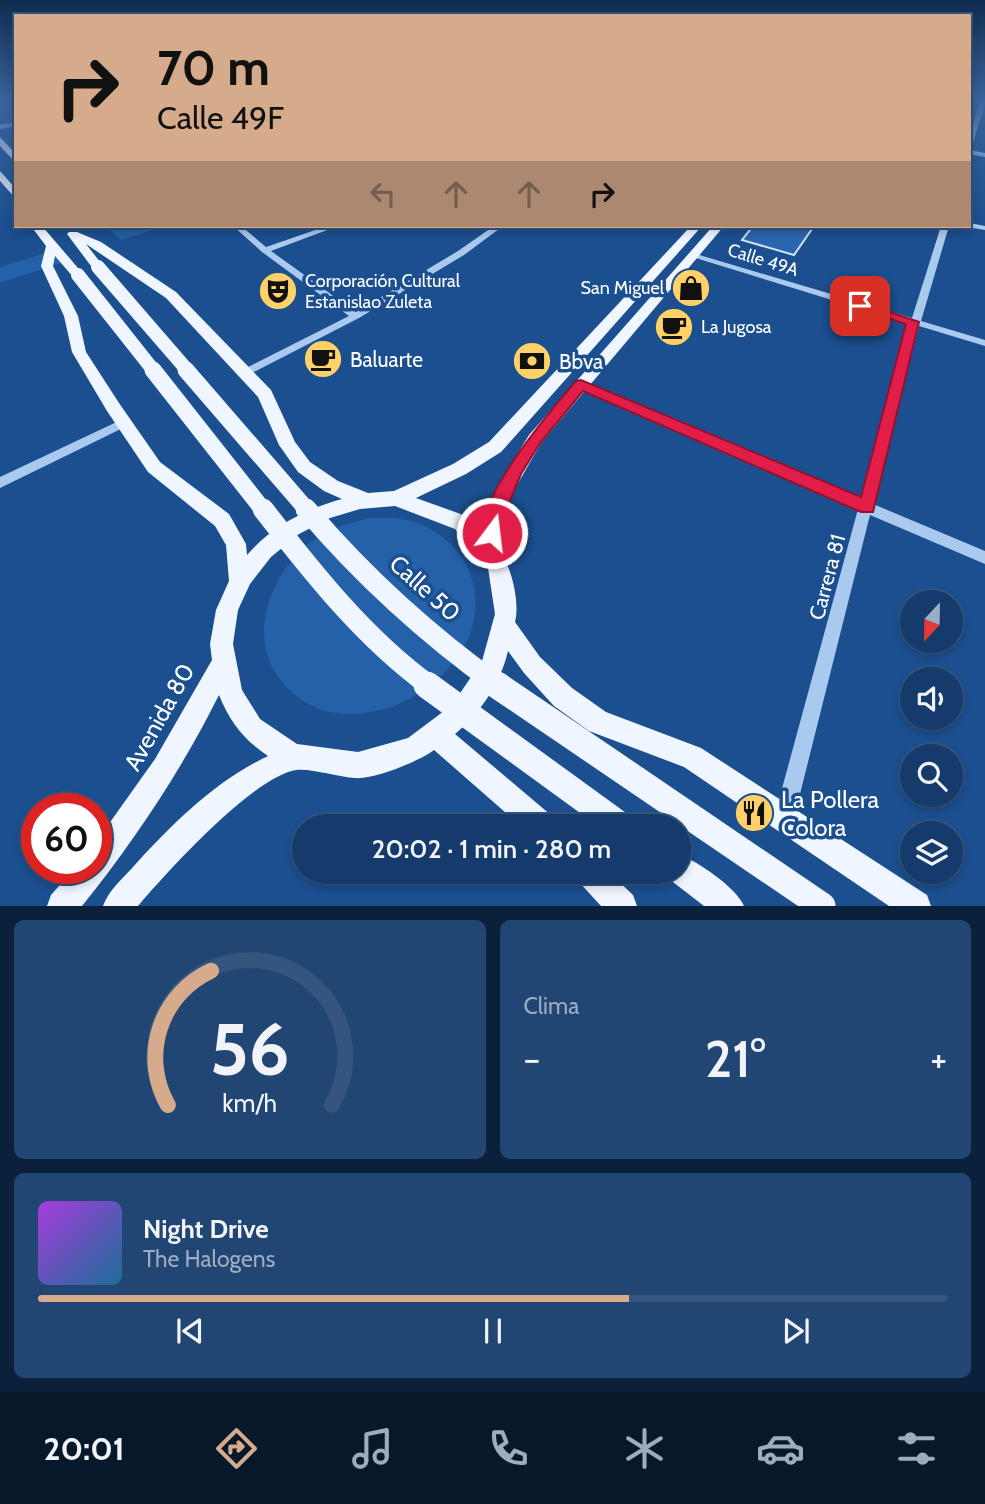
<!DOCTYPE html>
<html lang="es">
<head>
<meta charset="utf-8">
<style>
	body { margin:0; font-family:Cabin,sans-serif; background:#214673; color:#f1f3f6; height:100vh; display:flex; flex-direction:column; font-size:26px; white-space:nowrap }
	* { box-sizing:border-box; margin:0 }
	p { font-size:23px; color:#9dadc1 }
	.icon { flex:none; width:38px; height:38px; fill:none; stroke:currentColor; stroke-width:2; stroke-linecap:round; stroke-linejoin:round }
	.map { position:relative; height:906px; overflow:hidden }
	.panel { display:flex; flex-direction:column; gap:14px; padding:14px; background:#0b203b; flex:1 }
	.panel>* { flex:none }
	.guide { position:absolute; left:14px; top:14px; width:957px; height:214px; border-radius:0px; box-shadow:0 4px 10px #0003,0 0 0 2px #33557e; background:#d6ab8b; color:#111; overflow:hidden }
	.needle { width:46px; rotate:202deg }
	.controls { position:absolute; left:900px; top:590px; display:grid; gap:14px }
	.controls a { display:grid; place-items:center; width:63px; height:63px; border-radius:50%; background:#143b6b; box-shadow:0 4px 10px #0003,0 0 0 2px #33557e; font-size:35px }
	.speed { position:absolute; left:21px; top:793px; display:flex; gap:14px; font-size:35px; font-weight:700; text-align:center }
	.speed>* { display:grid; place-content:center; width:91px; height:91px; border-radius:50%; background:#143b6b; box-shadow:0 4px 10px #0003,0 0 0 2px #33557e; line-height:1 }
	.speed .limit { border:10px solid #d22; background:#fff; color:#111 }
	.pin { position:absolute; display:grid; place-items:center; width:60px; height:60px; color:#fff; margin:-30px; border-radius:14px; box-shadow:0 4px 10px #0006 }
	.me { position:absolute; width:77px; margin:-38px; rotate:15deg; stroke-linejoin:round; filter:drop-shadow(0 0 5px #0008) }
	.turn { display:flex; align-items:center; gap:24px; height:147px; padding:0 28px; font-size:32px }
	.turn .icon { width:91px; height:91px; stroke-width:2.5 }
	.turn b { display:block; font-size:49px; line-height:60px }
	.lanes { display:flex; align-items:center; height:66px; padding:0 28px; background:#0003; justify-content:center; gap:35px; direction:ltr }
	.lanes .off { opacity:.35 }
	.big { font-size:52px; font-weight:600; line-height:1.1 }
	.panel .tile { flex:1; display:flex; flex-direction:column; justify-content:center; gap:10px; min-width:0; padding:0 24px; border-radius:10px; background:#214673 }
	.panel .dial { align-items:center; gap:0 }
	.dial svg { height:182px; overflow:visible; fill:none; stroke:#33557e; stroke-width:7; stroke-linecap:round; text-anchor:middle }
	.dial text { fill:#f1f3f6; stroke:none }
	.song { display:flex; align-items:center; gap:21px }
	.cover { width:84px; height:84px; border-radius:10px; background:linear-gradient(135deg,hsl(280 70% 55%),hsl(200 70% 35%)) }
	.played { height:7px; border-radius:4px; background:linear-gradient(90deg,#d6ab8b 65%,#33557e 65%) }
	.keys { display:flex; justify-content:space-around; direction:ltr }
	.heat { display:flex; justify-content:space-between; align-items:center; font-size:38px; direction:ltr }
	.panel .tiles { flex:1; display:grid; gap:14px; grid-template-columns:1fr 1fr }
	.tile:last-child { grid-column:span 2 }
	.trip { position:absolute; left:292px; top:814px; width:399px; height:70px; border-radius:35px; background:#143b6b; box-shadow:0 4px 10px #0003,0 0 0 2px #33557e; font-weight:600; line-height:70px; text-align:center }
	.dock { display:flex; height:112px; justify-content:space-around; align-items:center; background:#08182b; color:#9dadc1 }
	.dock .icon { width:49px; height:49px }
	.dock .selected { color:#d6ab8b }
	.dock b { font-size:32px; color:#f1f3f6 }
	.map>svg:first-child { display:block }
	.green { fill:#2461a8 }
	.building { fill:#2a66ad; stroke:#cfe3fa; stroke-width:2 }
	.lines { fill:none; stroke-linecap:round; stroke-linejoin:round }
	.minor { fill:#a9c9ee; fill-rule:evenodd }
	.major { fill:#f0f6ff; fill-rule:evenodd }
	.major-bridge-far3 { stroke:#f0f6ff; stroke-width:14 }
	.major-bridge-far2 { stroke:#f0f6ff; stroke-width:17 }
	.major-bridge-far1 { stroke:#f0f6ff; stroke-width:21 }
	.major-bridge { stroke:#f0f6ff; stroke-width:27 }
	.route { fill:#e11d48; stroke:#92132f; stroke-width:2 }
	.labels { text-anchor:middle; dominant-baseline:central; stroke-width:7; stroke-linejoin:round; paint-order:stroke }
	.far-street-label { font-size:18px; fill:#fff; stroke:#1b4f8f }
	.far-poi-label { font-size:18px; fill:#fff; stroke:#1b4f8f; text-anchor:start }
	.poi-label { font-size:21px; fill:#fff; stroke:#1b4f8f; text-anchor:start }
	.street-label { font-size:21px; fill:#fff; stroke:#1b4f8f }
	.near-street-label { font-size:24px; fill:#fff; stroke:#1b4f8f }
	.near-poi-label { font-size:24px; fill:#fff; stroke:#1b4f8f; text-anchor:start }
</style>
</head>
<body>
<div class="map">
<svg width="985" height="906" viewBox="0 0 985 906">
	<rect width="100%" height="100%" fill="#1b4f8f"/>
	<path class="green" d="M106 226H165L121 240Z
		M58 249 67 261 0 283V267Z
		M369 518C380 518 391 517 401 519 426 523 448 537 462 558 505 625 439 702 371 712 353 715 331 715 314 707 243 671 254 592 307 545 324 530 347 524 369 518Z"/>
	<path class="building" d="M753 226H814L794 255 742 240Z"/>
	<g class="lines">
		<path class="minor" d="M980 101H985V103L973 143 970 145V135Z
			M16 122V126L0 129V125Z
			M970 150 985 153V157L970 154Z
			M970 223 985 226V230L967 227Z
			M233 226H241L266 247 327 226H338L271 251 356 312 458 251 494 226H503L464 255 359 318 246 376 242 374 241 372 242 370 349 316 262 252Z
			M589 226H600L603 228 599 230Z
			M941 226H949L921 321 985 340V346L919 326 873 504 985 551V564L870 515 794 818 791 825 784 828 777 825 774 818 858 509 577 388 576 385 581 381 585 382 861 499 910 324 689 256 696 254 912 318Z
			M123 419 127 420 129 423 127 426 0 488V477Z"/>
		<path class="major" d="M0 137 16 154V163L0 146Z
			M0 171 16 189V199L0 181Z
			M31 226H42L84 275 78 279 74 278 55 256 53 266 78 316 86 352 119 403 160 462 229 514 246 544 247 555C272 526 306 509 342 499L324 491 298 472 279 445 258 397 166 298 86 244 104 267 98 271 94 270 67 234 69 232H77L101 242 176 292 271 390 295 442 310 462 338 481 368 493 394 491 453 464 489 442 691 226H702L501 452 466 474 416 498 469 517 482 533 495 491 529 435 713 226H724L541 443 513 492 505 515 499 551C512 566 520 604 515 622L540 657 572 688 606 712 701 748 927 895 931 906H889L684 767 589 731 554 706 524 673 508 651C501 682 480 714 455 734L552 816 556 826H521L434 750C420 761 373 780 355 778 338 777 311 768 296 770 253 777 167 872 138 906H103C109 890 122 879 133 867 172 824 215 781 268 756 243 739 230 722 219 695 181 771 135 840 82 906H47L51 895 75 868H96V842L155 759 212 660 210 644 216 610 229 581 226 545 215 526 148 472 107 411 72 352 64 316 41 266 46 246ZM395 506 455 529 488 568 495 614 482 661 452 705 408 738 358 752 297 744 260 719 242 690 233 644 238 610 250 584 271 557 299 534 330 518 360 509Z
			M679 854C698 862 736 887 744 906H704L669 879 665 872H679Z
			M574 872H609L633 895 637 906H601L579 882Z"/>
		<path class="major-bridge-far3" d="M98 267 188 371
			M78 275 154 371"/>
		<path class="major-bridge-far2" d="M153 370 264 511
			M186 370 308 511"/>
		<path class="major-bridge-far1" d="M263 509C313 573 364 638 430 686
			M306 509C363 576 428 635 499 686"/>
		<path class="major-bridge" d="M427 685 621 826
			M497 685 822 906"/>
	</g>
	<linearGradient id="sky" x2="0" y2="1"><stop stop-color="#0f2b4f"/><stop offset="0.44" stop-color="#39639b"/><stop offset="1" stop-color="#39639b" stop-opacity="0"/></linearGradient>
	<rect width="985" height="227" fill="url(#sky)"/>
	<path class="route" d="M860 302 919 322 873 512H861L583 391 540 443 521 474 504 515 498 538 492 541 486 538C469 504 554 407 576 381L581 380 861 497 906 324 856 308V303Z"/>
	<defs>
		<g id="shop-disc" transform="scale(2.0125)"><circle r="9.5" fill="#ffd166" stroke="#1b4f8f"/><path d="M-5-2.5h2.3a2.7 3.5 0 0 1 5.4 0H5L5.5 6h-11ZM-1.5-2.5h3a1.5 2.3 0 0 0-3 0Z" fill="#111"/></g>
		<g id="theatre-disc" transform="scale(2.0125)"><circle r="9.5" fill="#ffd166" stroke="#1b4f8f"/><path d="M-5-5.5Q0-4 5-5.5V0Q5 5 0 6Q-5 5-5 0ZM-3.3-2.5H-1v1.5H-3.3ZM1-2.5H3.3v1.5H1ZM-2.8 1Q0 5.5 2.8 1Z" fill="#111"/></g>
		<g id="cafe-disc" transform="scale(2.0125)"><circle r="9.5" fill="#ffd166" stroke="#1b4f8f"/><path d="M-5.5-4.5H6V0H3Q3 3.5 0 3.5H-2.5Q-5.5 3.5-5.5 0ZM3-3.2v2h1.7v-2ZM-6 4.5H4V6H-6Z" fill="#111"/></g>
		<g id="bank-disc" transform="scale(2.0125)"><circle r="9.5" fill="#ffd166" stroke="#1b4f8f"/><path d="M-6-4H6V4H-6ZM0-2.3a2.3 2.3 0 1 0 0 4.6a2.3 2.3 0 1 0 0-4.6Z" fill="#111"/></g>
		<g id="restaurant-disc" transform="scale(2.0125)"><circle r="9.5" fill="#ffd166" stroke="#1b4f8f"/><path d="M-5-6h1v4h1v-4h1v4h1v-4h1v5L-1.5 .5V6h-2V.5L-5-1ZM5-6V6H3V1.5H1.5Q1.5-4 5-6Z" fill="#111"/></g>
	</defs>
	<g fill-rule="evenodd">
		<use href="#shop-disc" x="691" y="288"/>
		<use href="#theatre-disc" x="278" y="291"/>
		<use href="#cafe-disc" x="674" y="327"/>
		<use href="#cafe-disc" x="323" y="359"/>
		<use href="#bank-disc" x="532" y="361"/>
		<use href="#restaurant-disc" x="754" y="813"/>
	</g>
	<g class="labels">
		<g class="far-street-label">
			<text transform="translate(763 260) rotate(17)">Calle 49A</text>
		</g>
		<g class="far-poi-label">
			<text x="305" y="281">Corporación Cultural<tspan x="305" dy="21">Estanislao Zuleta</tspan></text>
			<text x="664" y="288" text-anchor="end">San Miguel</text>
			<text x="701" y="327">La Jugosa</text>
		</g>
		<g class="poi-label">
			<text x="350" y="359">Baluarte</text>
			<text x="559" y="361">Bbva</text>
		</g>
		<g class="street-label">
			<text transform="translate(827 577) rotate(-75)">Carrera 81</text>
		</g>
		<g class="near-street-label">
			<text transform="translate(425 588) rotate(42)">Calle 50</text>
			<text transform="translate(159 717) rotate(-61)">Avenida 80</text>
		</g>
		<g class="near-poi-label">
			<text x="781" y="799">La Pollera<tspan x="781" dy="28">Colora</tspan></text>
		</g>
	</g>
</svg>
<div class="controls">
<a><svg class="needle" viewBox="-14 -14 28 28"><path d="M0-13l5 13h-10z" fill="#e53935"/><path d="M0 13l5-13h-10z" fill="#9dadc1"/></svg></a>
<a><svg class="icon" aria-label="sound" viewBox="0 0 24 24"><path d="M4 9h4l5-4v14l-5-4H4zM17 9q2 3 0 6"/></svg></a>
<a><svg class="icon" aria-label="search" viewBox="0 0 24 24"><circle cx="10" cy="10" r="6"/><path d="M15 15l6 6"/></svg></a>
<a><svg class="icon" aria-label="layers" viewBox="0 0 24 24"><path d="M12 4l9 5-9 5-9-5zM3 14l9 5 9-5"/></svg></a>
</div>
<div class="speed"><div class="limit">60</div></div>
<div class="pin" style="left:860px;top:306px;background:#d93025"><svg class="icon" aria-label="arrive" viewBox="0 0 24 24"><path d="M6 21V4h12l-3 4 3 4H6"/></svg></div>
<svg class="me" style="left:492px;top:533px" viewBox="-20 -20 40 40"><circle r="17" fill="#e11d48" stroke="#fff" stroke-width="3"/><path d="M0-11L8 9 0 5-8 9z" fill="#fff"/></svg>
<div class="trip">20:02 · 1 min · 280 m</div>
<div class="guide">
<div class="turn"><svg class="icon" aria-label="right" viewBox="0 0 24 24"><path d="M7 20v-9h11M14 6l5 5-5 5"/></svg><div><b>70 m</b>Calle 49F</div></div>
<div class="lanes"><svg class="icon off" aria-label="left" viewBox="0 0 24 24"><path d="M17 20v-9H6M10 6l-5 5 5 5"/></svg><svg class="icon off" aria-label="ahead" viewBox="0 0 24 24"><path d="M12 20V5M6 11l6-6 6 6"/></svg><svg class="icon off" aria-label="ahead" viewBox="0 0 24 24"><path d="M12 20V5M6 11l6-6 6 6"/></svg><svg class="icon" aria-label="right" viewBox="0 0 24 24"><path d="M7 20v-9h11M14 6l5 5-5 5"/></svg></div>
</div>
</div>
<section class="panel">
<div class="tiles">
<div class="tile dial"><svg viewBox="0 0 100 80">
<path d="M14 69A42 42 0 1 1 86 69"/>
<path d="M14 69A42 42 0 0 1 33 10" stroke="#d6ab8b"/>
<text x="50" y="56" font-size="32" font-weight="700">56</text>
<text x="50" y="72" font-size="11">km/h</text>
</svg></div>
<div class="tile"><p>Clima</p>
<div class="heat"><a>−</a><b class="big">21°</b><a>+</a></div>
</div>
<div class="tile">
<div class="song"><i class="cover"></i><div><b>Night Drive</b><p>The Halogens</p></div></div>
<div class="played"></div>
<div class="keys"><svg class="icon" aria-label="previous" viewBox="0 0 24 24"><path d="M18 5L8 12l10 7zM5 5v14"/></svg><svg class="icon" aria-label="pause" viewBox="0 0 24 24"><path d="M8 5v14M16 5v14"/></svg><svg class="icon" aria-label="next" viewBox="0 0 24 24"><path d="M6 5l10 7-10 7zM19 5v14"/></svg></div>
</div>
</div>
</section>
<nav class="dock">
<b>20:01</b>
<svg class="icon selected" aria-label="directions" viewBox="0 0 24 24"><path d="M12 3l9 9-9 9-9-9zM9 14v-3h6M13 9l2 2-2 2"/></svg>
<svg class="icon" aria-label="music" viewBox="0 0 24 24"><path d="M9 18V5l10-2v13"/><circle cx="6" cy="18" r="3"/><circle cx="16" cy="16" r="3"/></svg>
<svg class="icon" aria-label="phone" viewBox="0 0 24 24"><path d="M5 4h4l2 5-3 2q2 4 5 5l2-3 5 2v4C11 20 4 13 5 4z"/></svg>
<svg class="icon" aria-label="climate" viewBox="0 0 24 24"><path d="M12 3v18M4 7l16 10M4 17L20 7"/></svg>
<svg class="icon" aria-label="car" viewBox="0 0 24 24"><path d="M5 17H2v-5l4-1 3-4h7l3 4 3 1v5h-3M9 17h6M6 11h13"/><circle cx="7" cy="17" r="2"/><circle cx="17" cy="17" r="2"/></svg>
<svg class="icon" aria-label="filters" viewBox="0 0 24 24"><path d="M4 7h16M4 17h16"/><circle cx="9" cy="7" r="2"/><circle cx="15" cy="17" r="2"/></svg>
</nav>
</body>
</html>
